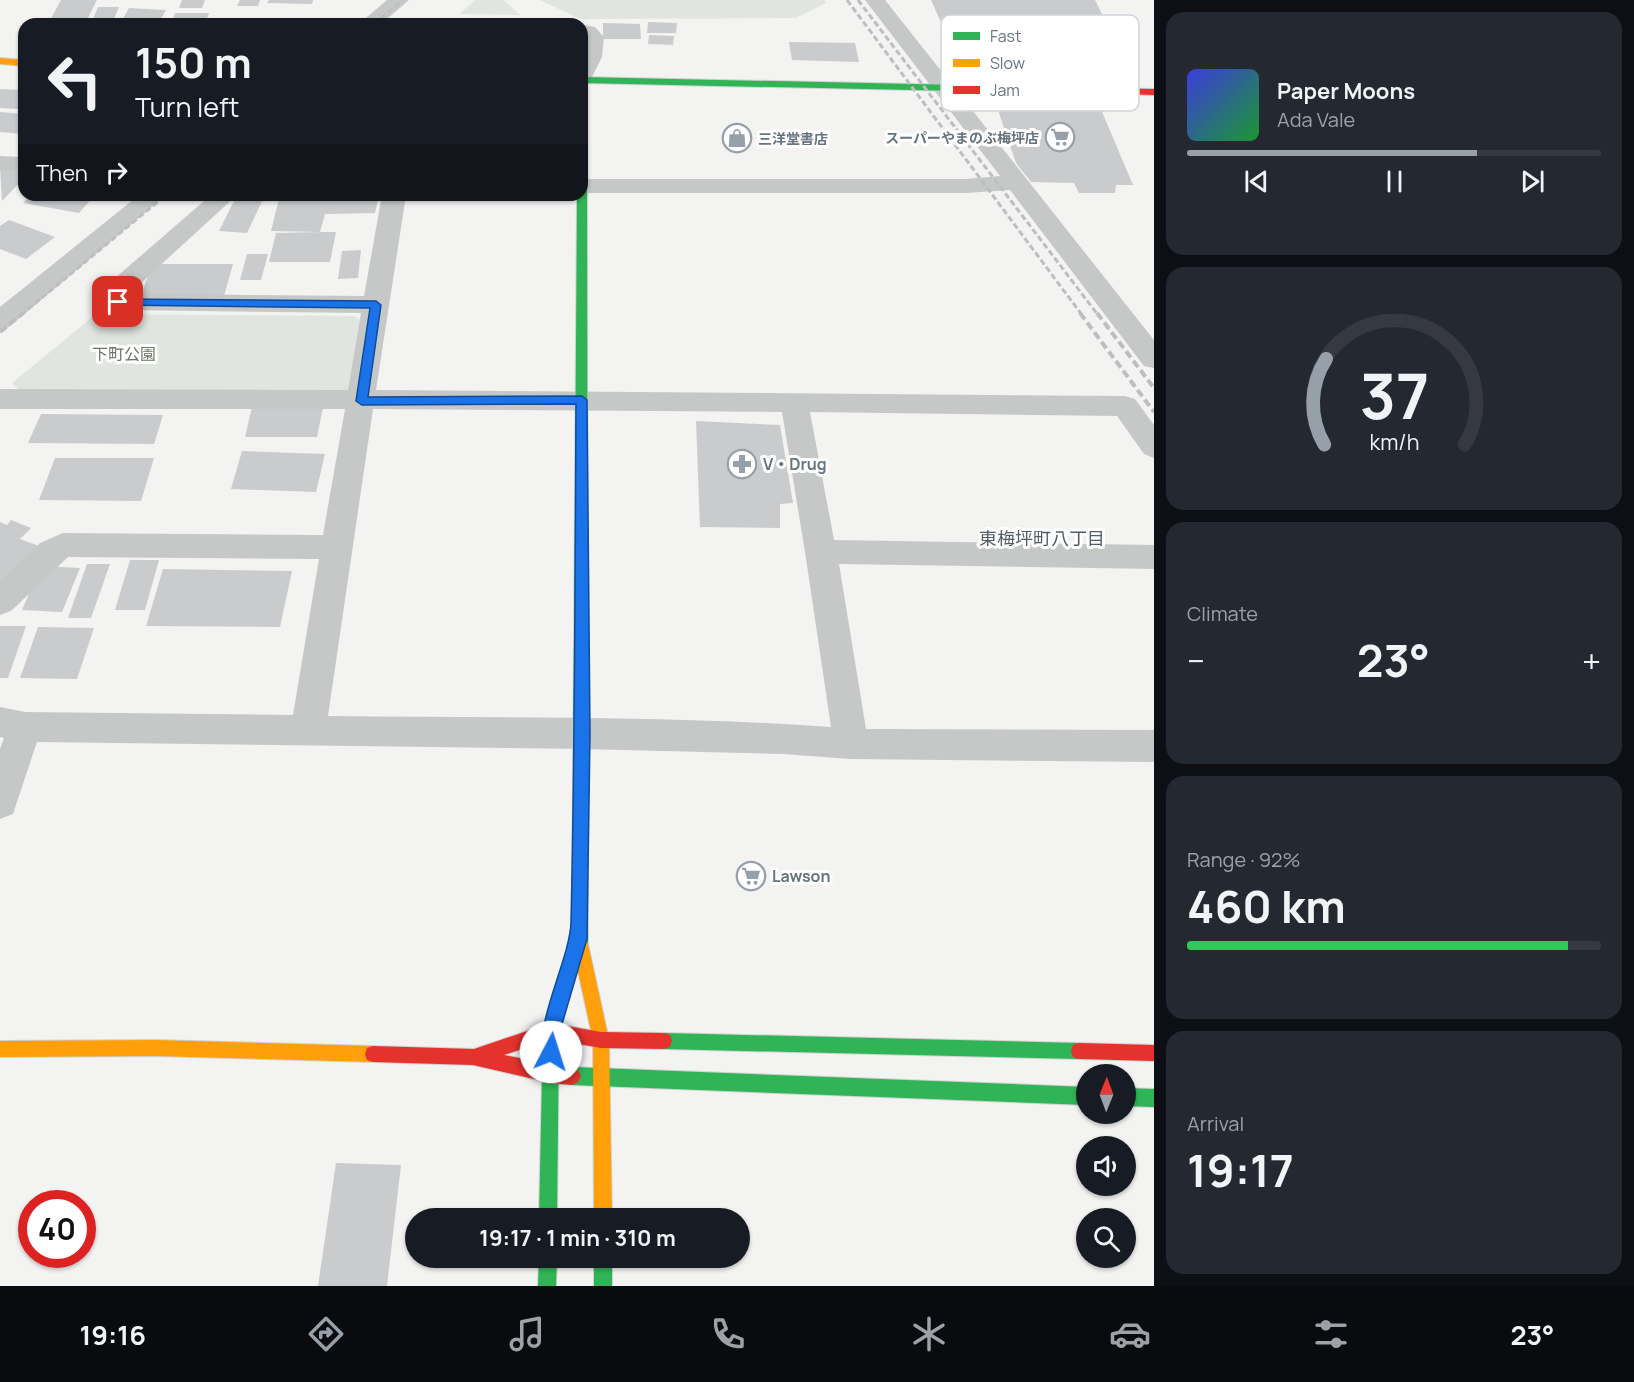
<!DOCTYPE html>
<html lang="en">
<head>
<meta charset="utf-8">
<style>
	body { margin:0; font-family:Manrope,"Noto Sans JP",sans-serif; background:#242831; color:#f1f3f6; height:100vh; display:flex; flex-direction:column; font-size:22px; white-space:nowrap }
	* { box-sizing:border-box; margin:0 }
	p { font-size:20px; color:#9ea1a6 }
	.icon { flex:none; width:33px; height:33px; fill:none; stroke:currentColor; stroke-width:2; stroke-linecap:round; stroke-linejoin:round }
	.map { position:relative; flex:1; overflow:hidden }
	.details { display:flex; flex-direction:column; gap:12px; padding:12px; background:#0d0f14; width:480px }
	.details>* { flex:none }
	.banner { position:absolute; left:18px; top:18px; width:570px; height:183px; border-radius:18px; box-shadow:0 2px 4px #0004; background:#171b24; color:#f1f3f6; overflow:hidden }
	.needle { width:39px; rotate:1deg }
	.controls { position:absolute; left:1076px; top:1064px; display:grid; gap:12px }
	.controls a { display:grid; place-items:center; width:60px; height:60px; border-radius:50%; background:#171b24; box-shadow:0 2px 4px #0004; font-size:30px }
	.speed { position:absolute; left:18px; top:1190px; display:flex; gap:12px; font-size:30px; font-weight:700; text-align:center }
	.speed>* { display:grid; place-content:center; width:78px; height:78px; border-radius:50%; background:#171b24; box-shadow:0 2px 4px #0004; line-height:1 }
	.speed .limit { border:9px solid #d22; background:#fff; color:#111 }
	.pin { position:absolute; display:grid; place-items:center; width:51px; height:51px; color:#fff; margin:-26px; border-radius:12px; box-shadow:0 3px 9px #0006 }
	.me { position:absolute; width:66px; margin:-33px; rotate:5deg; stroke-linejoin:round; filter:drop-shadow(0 0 4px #0008) }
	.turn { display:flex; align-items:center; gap:21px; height:126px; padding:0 18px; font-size:27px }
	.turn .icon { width:78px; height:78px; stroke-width:2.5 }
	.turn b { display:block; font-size:42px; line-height:51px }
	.then { display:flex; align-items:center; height:57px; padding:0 18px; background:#0003; gap:12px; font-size:22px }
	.big { font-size:45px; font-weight:700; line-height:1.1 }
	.details .card { flex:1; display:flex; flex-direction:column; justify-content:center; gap:9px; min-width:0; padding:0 21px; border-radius:18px; background:#242831 }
	.details .dial { align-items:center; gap:0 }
	.dial svg { height:156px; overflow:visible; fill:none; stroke:#363941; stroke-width:7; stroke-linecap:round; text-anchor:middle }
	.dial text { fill:#f1f3f6; stroke:none }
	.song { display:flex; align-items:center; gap:18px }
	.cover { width:72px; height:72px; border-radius:9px; background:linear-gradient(135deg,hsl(240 70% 55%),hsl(130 70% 35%)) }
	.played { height:6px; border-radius:3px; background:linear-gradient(90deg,#97a0a8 70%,#363941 70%) }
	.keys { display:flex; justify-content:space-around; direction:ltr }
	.heat { display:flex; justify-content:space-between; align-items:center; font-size:33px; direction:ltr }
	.charge { height:9px; border-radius:4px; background:linear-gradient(90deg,#34c759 92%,#363941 0) }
	.trip { position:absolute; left:405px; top:1208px; width:345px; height:60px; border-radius:30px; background:#171b24; box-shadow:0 2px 4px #0004; font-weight:700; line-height:60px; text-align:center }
	.tabs { display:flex; height:96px; justify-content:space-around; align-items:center; background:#090b0e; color:#9ea1a6 }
	.tabs .icon { width:42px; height:42px }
	.tabs .on { color:#97a0a8 }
	.tabs b { font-size:27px; color:#f1f3f6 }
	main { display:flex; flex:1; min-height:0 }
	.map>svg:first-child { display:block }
	.green { fill:#e1e5e0 }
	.building { fill:#cacbcc }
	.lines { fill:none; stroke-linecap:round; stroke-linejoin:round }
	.fast-casing { stroke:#d0d1d1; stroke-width:2 }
	.slow-casing { stroke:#d0d1d1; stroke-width:2 }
	.jam-casing { stroke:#d0d1d1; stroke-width:2 }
	.street { fill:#c6c8c8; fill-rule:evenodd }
	.fast { fill:#30b455; fill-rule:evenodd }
	.slow { fill:#ff9f0a; fill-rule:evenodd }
	.jam { fill:#e5322d; fill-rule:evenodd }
	.rail-far1 { stroke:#bdbebf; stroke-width:3; stroke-dasharray:6 3; stroke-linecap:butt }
	.rail { stroke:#bdbebf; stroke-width:4; stroke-dasharray:8 4; stroke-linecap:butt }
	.route { fill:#1a73e8; stroke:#114b97; stroke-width:1.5 }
	.labels { text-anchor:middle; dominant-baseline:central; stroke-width:6; stroke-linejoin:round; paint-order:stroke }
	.far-poi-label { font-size:14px; font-weight:bold; fill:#667480; stroke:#fff; text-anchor:end }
	.park-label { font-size:16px; fill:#687764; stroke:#fff }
	.poi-label { font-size:16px; font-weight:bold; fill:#667480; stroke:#fff; text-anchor:start }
	.neighbourhood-label { font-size:18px; fill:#535d65; stroke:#fff }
	.key { fill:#fff; stroke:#d1d5d9; stroke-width:1.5 }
	.key-label { font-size:16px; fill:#667480 }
</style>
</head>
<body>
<main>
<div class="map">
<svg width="1154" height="1286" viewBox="0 0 1154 1286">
	<rect width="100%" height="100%" fill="#f3f3f2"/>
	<path class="green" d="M475 0H504L520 15 459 14Z
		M540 0H824L826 3 796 18 580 19Z
		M101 314 354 316 364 322 350 390 341 395 22 393 12 383 90 319Z"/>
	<path class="building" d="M61 0H97L85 24H48Z
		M182 0H205L202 8H179Z
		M240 0H260L258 6H237Z
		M269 0H313L312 4 267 3Z
		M931 0H1095L1118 46 949 40Z
		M98 7H119L112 24H91Z
		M129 8 166 10 158 24H120Z
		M175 13H209L205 24H171Z
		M648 22 677 23 676 33H647Z
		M603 23 640 24 641 39H603Z
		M649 35 674 36 673 45 648 44Z
		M789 42 855 43 859 62 792 60Z
		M0 89 24 90V104L21 109 0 108Z
		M1039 106 1100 107 1133 185H1116L1115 193H1079L1074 183 1031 182 1016 163 998 110 1041 111Z
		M0 112 24 114V134L0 132Z
		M0 167 24 171V178L2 201Z
		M31 195H95L79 213 23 203Z
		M280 195H379L375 213 325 214 320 232 271 231Z
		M236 197 263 199 247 233 219 231Z
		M9 220 55 237 26 259 0 249V226Z
		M322 232H336L330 262H269L276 233Z
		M361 250 358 278 338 279 342 251Z
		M247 254H268L261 280H240Z
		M152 264H233L224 296H141Z
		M252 407H323L317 437H245Z
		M41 414 163 415 154 444 28 443Z
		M696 421 780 425 793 503 780 504V528L700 527Z
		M242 451 325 454 316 492 231 489Z
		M55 458H154L141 501 39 500Z
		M11 520 31 528 20 539 39 546 0 588V522L7 525Z
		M130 560H159L145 610H115Z
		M87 564H110L91 618H68Z
		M41 566 80 568 62 612 22 610Z
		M163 569 292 571 280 627 146 626Z
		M0 626H26L8 678H0Z
		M38 627 94 628 77 679 20 678Z
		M336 1163 401 1165 387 1286H318Z"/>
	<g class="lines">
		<g class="fast-casing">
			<path id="fast" d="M582 77 1051 87 1055 90 1051 93 582 83Z
				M582 155 587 158 588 944 583 951 559 1031 557 1218H539L543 1031 572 935 577 195H582Z
				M664 1033 1079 1043 1085 1045 1087 1051 1085 1057 1079 1059 664 1049 658 1047 656 1041 658 1035Z
				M572 1067 1086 1087V1105L572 1085 566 1082 563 1076 566 1070Z
				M1125 1088 1154 1089V1107L1125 1106Z
				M539 1257H557L556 1286H538Z
				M594 1257H612V1286H594Z"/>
		</g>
		<g class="slow-casing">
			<path id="slow" d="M0 58 24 60V66L0 64Z
				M580 936 586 938 588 944 609 1040 612 1218H594L593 1040 572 944 574 938Z
				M155 1040 373 1046 379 1048 381 1054 379 1060 373 1062 155 1056 0 1057V1041Z"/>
		</g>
		<g class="jam-casing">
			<path id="jam" d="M1051 87 1154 89V95L1048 92V88Z
				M551 1023 601 1032 664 1033 670 1035 672 1041 670 1047 664 1049 601 1048 551 1039 504 1055 578 1070 581 1076 578 1082 572 1085 551 1083 473 1065 373 1062 367 1060 365 1054 367 1048 373 1046 474 1049Z
				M1079 1043 1154 1045V1061L1079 1059 1073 1057 1071 1051 1073 1045Z"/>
		</g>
		<path class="street" d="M387 0H409L381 24H359Z
			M865 0H885L1154 340V368L1144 366 1010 190 966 193H582V179H966L1000 176Z
			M582 25 595 27 604 37 602 57 590 81 582 82Z
			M0 156 24 157V171L0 170Z
			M139 195H166L9 327 0 330V307Z
			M211 195H237L129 294 364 296 382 195H406L376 390 1125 396 1135 399 1154 425V458L1144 454 1117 416 810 412 834 540 1154 545V569L839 564 866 729 1154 730V762L851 759 783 754 582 749 37 742 13 814 0 819V749L4 738 0 737V707L25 712 293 715 319 559 68 557 11 611 0 615V582L40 543 63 533 323 535 345 409H0V389L348 390 361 313 118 310 99 304 95 298 99 292ZM373 409 782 412 805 552 831 727C664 715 495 718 328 716Z"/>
		<use href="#fast" class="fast"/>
		<use href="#slow" class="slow"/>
		<use href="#jam" class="jam"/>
		<path class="rail-far1" d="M847 0 1082 315
			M858 0 1098 315
			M374 24 403 0
			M21 315 166 195"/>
		<path class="rail" d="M1080 313 1154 412
			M1097 313 1154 388
			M0 332 23 313"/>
	</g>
	<path class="route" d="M118 299 376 301 381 305 368 397 582 396 587 400 590 734 587 939 560 1031V1052L557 1058 551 1061 545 1058C532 1027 570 960 571 922 575 749 575 577 576 404L362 405 356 401 370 308 114 305 113 302Z"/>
	<defs>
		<g id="supermarket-ring" transform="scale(1.5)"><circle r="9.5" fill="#fff" stroke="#97a0a8" stroke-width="1.5"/><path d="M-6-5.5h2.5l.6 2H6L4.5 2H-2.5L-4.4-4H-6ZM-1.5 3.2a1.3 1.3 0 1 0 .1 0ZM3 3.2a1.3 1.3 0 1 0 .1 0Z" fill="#97a0a8"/></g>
		<g id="shop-ring" transform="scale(1.5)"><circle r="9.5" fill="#fff" stroke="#97a0a8" stroke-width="1.5"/><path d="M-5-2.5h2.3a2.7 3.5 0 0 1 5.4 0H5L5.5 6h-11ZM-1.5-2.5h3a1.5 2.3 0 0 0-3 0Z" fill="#97a0a8"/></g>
		<g id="pharmacy-ring" transform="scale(1.5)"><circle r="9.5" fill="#fff" stroke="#97a0a8" stroke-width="1.5"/><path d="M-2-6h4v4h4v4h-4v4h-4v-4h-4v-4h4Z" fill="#97a0a8"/></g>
	</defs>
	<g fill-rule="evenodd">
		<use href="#supermarket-ring" x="1060" y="137"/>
		<use href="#shop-ring" x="737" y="138"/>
		<use href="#pharmacy-ring" x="742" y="464"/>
		<use href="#supermarket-ring" x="751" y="876"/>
	</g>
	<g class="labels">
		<g class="far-poi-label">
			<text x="1039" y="137">スーパーやまのぶ梅坪店</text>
			<text x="758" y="138" text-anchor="start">三洋堂書店</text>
		</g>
		<g class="park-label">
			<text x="124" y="354">下町公園</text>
		</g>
		<g class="poi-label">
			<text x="763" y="464">V・Drug</text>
			<text x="772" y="876">Lawson</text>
		</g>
		<g class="neighbourhood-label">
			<text x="1042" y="538">東梅坪町八丁目</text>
		</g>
	</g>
	<rect x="941" y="15" width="198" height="96" rx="9" class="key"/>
	<rect x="953" y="32" width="27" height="8" fill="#30b455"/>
	<rect x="953" y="59" width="27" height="8" fill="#ff9f0a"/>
	<rect x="953" y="86" width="27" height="8" fill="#e5322d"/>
	<g class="key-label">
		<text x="990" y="42">Fast</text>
		<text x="990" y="69">Slow</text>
		<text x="990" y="96">Jam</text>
	</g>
</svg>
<div class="controls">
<a><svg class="needle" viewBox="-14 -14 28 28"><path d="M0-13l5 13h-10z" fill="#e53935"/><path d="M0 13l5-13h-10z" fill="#9ea1a6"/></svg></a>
<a><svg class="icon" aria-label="sound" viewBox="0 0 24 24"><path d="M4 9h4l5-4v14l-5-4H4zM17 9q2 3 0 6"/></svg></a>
<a><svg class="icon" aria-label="search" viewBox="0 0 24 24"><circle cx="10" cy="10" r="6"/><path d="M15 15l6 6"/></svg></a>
</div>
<div class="speed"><div class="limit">40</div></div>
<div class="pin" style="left:118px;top:302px;background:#d93025"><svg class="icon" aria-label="arrive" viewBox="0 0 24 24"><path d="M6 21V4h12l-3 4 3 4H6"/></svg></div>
<svg class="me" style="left:551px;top:1052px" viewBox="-20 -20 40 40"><circle r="19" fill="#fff"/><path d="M0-13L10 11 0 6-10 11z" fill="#1a73e8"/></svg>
<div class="trip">19:17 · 1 min · 310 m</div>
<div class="banner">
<div class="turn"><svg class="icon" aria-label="left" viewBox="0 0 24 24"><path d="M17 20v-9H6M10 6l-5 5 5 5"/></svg><div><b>150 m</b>Turn left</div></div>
<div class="then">Then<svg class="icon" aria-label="right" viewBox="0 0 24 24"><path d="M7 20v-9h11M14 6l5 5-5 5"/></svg></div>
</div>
</div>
<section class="details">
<div class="card">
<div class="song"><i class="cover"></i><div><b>Paper Moons</b><p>Ada Vale</p></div></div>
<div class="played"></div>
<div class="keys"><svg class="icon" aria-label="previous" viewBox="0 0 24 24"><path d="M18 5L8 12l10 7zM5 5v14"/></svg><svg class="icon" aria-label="pause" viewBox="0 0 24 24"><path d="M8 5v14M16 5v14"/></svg><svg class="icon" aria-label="next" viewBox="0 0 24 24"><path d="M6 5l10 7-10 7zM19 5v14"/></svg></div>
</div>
<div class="card dial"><svg viewBox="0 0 100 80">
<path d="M14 69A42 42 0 1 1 86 69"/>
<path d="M14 69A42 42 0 0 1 15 25" stroke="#97a0a8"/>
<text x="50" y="56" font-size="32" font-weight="700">37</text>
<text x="50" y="72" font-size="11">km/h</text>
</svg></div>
<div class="card"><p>Climate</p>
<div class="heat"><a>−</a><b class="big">23°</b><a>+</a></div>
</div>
<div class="card"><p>Range · 92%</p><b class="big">460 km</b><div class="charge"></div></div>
<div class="card"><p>Arrival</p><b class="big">19:17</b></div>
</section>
</main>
<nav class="tabs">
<b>19:16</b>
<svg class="icon on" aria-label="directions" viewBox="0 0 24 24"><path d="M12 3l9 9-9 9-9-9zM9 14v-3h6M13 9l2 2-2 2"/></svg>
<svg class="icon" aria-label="music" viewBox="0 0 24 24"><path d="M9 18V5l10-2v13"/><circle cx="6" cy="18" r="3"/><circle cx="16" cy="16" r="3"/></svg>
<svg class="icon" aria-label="phone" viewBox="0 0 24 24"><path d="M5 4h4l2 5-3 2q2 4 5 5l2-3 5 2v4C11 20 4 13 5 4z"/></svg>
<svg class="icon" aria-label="climate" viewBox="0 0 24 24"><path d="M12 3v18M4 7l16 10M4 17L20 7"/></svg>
<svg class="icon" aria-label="car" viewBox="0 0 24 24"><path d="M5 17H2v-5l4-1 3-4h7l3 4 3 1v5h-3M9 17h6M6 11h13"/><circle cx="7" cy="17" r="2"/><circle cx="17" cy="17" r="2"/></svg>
<svg class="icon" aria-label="filters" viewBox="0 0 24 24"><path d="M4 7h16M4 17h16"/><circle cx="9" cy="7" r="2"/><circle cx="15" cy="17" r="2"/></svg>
<b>23°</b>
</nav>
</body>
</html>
